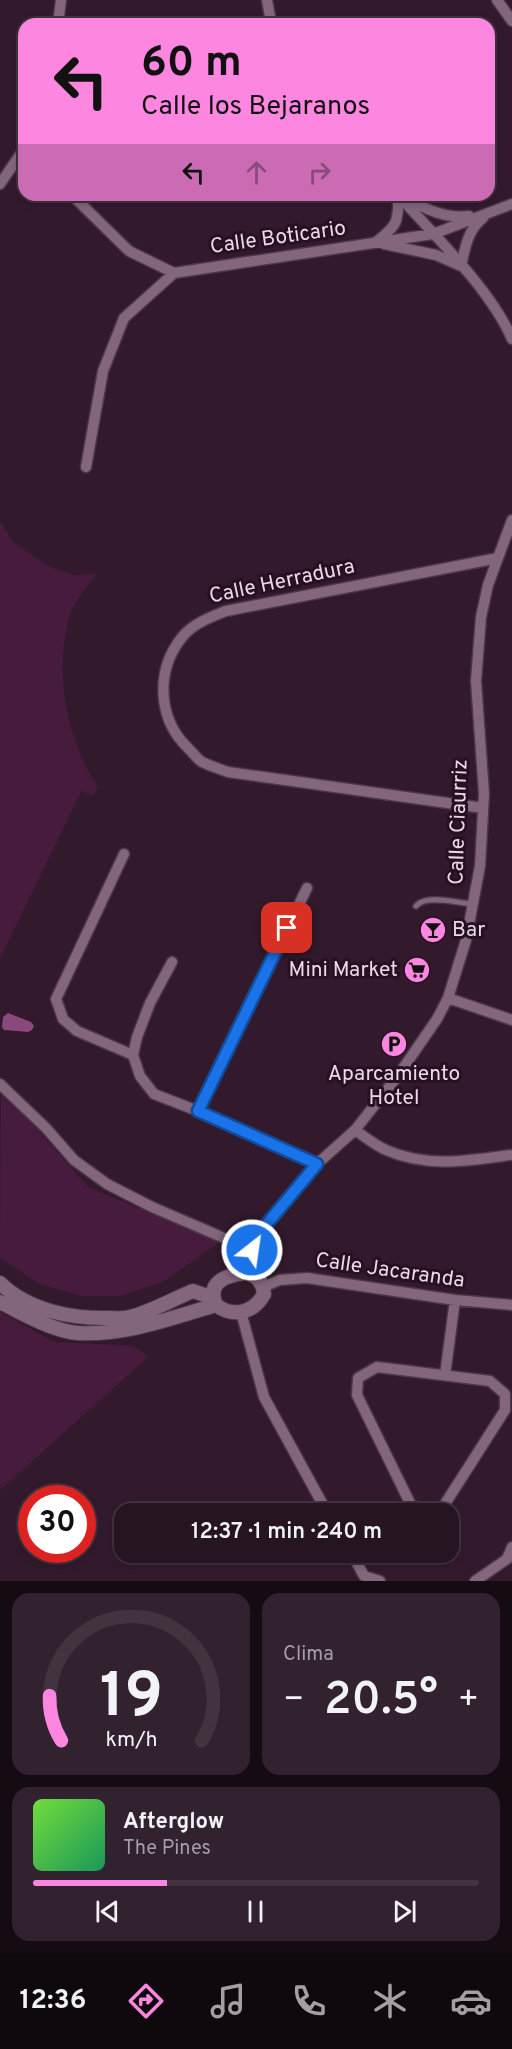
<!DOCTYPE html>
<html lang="es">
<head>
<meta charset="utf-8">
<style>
	body { margin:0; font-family:Overpass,sans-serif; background:#32212e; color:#f1f3f6; height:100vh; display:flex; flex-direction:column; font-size:22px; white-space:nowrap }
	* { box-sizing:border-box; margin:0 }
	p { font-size:20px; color:#a49ea5 }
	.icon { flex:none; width:33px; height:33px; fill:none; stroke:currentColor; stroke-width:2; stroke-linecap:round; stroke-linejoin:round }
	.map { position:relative; height:1581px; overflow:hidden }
	.details { display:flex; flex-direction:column; gap:12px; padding:12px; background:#150b12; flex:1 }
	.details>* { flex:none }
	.hud { position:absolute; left:18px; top:18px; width:477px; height:183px; border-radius:18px; box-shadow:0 3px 9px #0003,0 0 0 2px #42333f; background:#fd86e1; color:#111; overflow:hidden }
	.speed { position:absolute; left:18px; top:1485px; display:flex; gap:12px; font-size:30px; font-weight:700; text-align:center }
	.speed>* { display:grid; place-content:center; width:78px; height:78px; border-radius:50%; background:#261421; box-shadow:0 3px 9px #0003,0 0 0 2px #42333f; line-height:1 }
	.speed .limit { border:9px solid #d22; background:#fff; color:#111 }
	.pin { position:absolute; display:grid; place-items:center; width:51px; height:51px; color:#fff; margin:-26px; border-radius:12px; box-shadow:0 3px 9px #0006 }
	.me { position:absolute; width:66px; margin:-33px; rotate:30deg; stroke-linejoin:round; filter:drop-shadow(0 0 4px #0008) }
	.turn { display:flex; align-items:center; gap:21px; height:126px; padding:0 24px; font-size:27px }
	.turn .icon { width:78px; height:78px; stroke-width:2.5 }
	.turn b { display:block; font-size:42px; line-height:51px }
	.lanes { display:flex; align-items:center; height:57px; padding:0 24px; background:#0003; justify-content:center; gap:30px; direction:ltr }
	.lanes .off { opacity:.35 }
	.big { font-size:45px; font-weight:600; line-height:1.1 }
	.details .card { flex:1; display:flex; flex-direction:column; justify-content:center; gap:9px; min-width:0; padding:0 21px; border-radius:18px; background:#32212e }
	.details .dial { align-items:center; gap:0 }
	.dial svg { height:156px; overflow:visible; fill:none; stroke:#42333f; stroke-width:7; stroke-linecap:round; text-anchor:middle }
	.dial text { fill:#f1f3f6; stroke:none }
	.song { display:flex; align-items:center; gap:18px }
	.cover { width:72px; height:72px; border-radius:9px; background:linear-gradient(135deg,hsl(100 70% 55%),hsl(150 70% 35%)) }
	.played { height:6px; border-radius:3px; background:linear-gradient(90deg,#fd86e1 30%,#42333f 30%) }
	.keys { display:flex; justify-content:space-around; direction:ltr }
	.heat { display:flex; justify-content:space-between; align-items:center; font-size:33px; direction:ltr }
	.details .tiles { flex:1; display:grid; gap:12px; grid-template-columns:1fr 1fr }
	.card:last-child { grid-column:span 2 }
	.trip { position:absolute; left:114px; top:1503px; width:345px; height:60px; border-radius:18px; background:#261421; box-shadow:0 3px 9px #0003,0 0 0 2px #42333f; font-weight:600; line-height:60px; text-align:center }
	.tab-bar { display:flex; height:96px; justify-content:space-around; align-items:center; background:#0f080d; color:#a49ea5 }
	.tab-bar .icon { width:42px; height:42px }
	.tab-bar .on { color:#fd86e1 }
	.tab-bar b { font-size:27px; color:#f1f3f6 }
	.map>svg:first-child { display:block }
	.green { fill:#471b3e }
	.water { fill:#8a497a }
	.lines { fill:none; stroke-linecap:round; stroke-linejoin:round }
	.service-casing { stroke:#4b3746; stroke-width:8 }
	.minor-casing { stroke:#4b3746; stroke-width:13 }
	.tertiary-casing { stroke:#4b3746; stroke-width:16 }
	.service { stroke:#83667b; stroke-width:5 }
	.minor { stroke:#83667b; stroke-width:10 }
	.tertiary { stroke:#83667b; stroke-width:14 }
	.route-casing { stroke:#114b97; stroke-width:15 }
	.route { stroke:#1a73e8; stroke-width:10 }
	.labels { text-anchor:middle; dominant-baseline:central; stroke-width:6; stroke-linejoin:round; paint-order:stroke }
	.street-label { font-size:21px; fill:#ebdae6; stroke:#271022 }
	.poi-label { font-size:21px; fill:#ebdae6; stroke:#271022; text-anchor:start }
</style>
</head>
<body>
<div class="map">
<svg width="512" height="1581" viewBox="0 0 512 1581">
	<rect width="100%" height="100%" fill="#321a2c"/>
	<path class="green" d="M0 521 12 541 48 566 74 575 96 574C89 585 72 604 69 617 54 673 66 739 98 787L93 796 81 791 0 959Z
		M1 1088 88 1187 220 1242 161 1283 119 1296H82L39 1284 2 1259 0 1257Z
		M0 1312 54 1342 133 1346 148 1357 0 1490Z"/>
	<path class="water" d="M8 1013 31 1022 34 1026 32 1030 28 1032 4 1030 2 1027 3 1017Z"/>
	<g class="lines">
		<g class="service-casing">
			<path id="service" d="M416 906C426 894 458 903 473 904"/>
		</g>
		<g class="minor-casing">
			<path id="minor" d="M267 0 270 17 274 24
				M497 0 512 21
				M58 24 61 0
				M0 184 24 149
				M72 195 129 251 174 273 433 234 512 204
				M398 195C434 235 491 290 512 339
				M405 198C426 209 445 219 469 216
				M376 242C397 226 399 222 398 195
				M384 244 436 255 461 266C465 248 468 229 483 218
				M86 467 103 371 124 318 174 273
				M483 808 228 772C220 769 210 766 202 762 197 759 193 753 189 749 157 719 155 670 183 636 194 623 211 617 226 611L498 558
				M124 854 56 999 63 1019 77 1031 133 1055
				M172 962 150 1003 137 1037 133 1055 140 1076 154 1094 198 1111 317 1164
				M448 998 512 1020
				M0 1084 46 1128 74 1160 107 1184 152 1207 252 1250
				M198 1111 307 888
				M355 1130C365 1137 376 1146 386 1150 427 1168 467 1161 510 1155
				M246 1273 255 1238 317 1164 355 1130 397 1077 437 1019 448 998 466 940 480 866 484 794 476 681 481 617 488 585 512 520
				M263 1287 280 1280 307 1278 455 1300 512 1305
				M241 1312 264 1397 328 1514
				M377 1367 490 1381 505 1394V1410L443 1507 428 1512 411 1505 357 1395 358 1378Z
				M445 1375 455 1300
				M351 1552 364 1576 380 1581
				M475 1581 507 1559 512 1547"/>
		</g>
		<g class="tertiary-casing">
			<path id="tertiary" d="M246 1273C257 1275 263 1282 264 1294 254 1313 233 1318 216 1305 206 1282 226 1275 246 1273Z
				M0 1283C28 1311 73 1319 111 1318 117 1318 124 1319 130 1317 151 1312 173 1299 193 1291L213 1298
				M0 1302C21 1313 53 1331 77 1333 125 1336 170 1318 216 1305"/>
		</g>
		<use href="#service" class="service"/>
		<use href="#minor" class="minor"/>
		<use href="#tertiary" class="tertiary"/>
	</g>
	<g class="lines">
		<g class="route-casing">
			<path id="route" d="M252 1250 255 1238 317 1164 198 1111 287 928"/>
		</g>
		<use href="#route" class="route"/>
	</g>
	<defs>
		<g id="bar-disc" transform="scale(1.35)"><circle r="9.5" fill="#fd86e1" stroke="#271022"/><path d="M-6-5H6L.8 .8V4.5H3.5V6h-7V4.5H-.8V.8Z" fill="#111"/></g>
		<g id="supermarket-disc" transform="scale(1.35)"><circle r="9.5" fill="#fd86e1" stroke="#271022"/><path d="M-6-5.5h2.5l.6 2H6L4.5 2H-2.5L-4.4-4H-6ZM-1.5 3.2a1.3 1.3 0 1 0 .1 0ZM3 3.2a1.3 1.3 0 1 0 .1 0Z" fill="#111"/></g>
		<g id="parking-disc" transform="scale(1.35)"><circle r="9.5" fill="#fd86e1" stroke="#271022"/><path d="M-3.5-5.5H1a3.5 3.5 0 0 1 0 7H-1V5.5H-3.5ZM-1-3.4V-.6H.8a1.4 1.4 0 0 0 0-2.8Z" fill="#111"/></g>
	</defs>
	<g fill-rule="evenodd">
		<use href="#bar-disc" x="433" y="930"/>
		<use href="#supermarket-disc" x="417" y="970"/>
		<use href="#parking-disc" x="394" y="1044"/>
	</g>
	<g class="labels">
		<g class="street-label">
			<text transform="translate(278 238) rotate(-8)">Calle Boticario</text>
			<text transform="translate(282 582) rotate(-12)">Calle Herradura</text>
			<text transform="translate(459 822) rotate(-88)">Calle Ciaurriz</text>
			<text transform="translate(390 1271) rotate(8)">Calle Jacaranda</text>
		</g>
		<g class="poi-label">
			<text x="452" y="930">Bar</text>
			<text x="398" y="970" text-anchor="end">Mini Market</text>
			<text x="394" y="1074" text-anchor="middle">Aparcamiento<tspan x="394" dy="24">Hotel</tspan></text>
		</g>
	</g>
</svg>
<div class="speed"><div class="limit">30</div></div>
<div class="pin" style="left:287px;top:928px;background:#d93025"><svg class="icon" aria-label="arrive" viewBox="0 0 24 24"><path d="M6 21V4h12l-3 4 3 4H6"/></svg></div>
<svg class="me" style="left:252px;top:1250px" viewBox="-20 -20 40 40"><circle r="17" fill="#1a73e8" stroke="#fff" stroke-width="3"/><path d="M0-11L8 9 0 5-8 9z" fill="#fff"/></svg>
<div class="trip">12:37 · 1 min · 240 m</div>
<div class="hud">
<div class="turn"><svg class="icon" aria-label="left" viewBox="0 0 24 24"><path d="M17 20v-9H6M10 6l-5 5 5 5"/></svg><div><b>60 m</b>Calle los Bejaranos</div></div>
<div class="lanes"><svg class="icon" aria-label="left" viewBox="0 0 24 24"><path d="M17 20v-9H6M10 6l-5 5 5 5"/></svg><svg class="icon off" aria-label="ahead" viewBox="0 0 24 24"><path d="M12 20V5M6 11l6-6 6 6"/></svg><svg class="icon off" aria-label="right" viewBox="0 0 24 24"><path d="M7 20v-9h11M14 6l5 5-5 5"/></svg></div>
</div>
</div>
<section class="details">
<div class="tiles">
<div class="card dial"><svg viewBox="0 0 100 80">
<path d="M14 69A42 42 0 1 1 86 69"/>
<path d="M14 69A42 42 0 0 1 8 46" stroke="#fd86e1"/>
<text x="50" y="56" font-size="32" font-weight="700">19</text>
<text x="50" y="72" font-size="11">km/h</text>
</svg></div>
<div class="card"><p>Clima</p>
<div class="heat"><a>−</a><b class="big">20.5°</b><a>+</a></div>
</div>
<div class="card">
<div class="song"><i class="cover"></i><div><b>Afterglow</b><p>The Pines</p></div></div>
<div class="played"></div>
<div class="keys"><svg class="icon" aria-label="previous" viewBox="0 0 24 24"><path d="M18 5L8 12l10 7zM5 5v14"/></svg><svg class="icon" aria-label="pause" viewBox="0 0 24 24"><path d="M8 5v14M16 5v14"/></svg><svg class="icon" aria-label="next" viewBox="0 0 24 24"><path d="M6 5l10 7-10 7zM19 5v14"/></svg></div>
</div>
</div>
</section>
<nav class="tab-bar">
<b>12:36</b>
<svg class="icon on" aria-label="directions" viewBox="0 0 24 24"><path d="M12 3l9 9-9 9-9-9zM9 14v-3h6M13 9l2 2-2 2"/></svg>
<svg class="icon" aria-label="music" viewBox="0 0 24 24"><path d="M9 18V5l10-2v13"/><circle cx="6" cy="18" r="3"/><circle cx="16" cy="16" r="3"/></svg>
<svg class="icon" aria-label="phone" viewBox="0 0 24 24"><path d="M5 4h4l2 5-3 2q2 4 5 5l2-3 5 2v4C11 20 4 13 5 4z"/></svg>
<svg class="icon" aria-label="climate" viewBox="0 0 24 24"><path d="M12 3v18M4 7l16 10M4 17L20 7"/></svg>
<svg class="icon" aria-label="car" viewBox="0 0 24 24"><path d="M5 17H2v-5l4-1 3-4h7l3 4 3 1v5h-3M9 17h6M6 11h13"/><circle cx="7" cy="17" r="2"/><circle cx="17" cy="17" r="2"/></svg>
</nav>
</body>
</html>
